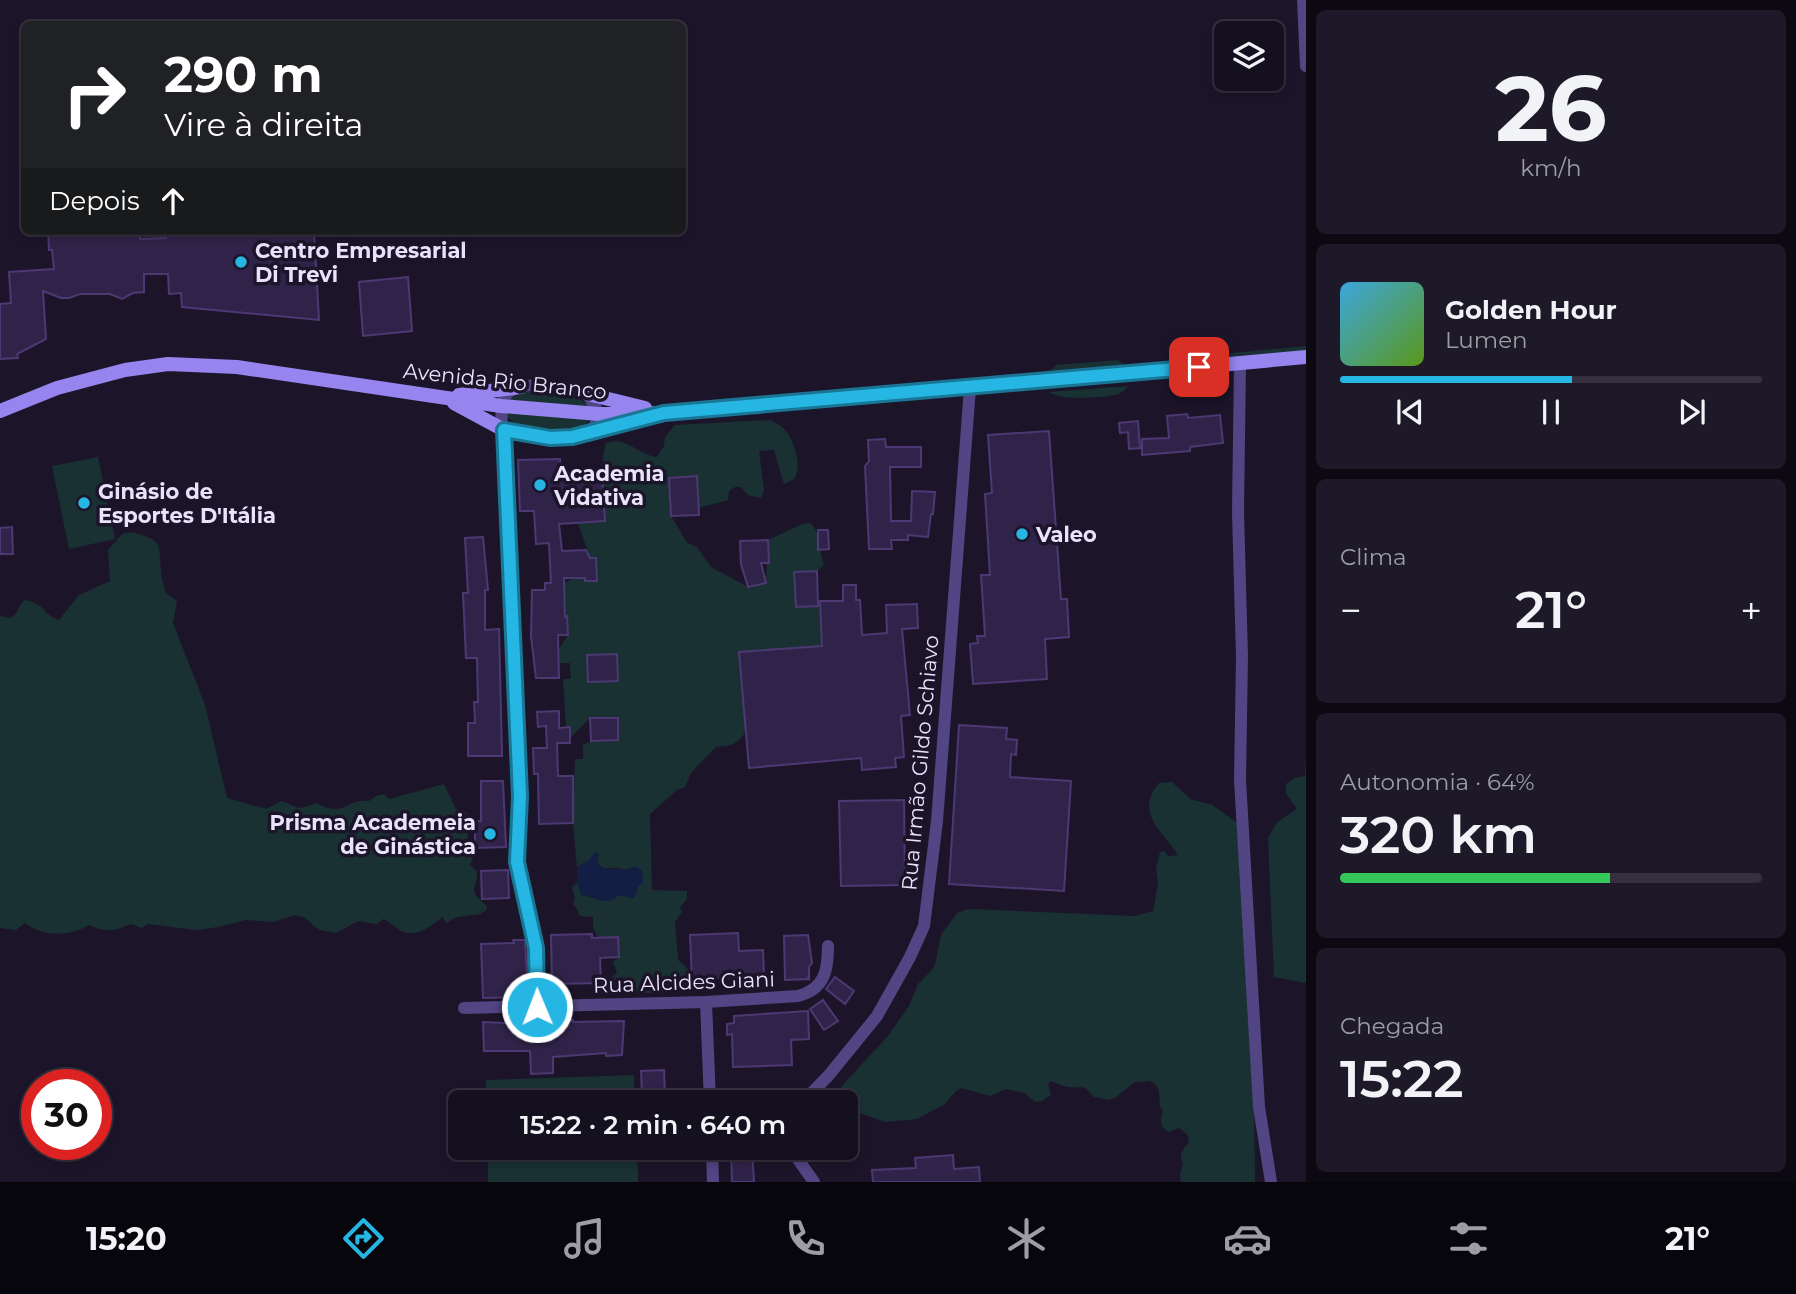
<!DOCTYPE html>
<html lang="pt">
<head>
<meta charset="utf-8">
<style>
	body { margin:0; font-family:Montserrat,sans-serif; background:#1e1929; color:#f1f3f6; height:100vh; display:flex; flex-direction:column; font-size:26px; white-space:nowrap }
	* { box-sizing:border-box; margin:0 }
	p { font-size:23px; color:#9d9da5 }
	.icon { flex:none; width:38px; height:38px; fill:none; stroke:currentColor; stroke-width:2; stroke-linecap:round; stroke-linejoin:round }
	.map { position:relative; flex:1; overflow:hidden }
	.panel { display:flex; flex-direction:column; gap:10px; padding:10px; background:#0c0912; width:490px }
	.panel>* { flex:none }
	.guide { position:absolute; left:21px; top:21px; width:665px; height:214px; border-radius:10px; box-shadow:0 4px 10px #0003,0 0 0 2px #34303e; background:#202124; color:#fff; overflow:hidden }
	.tools { position:absolute; left:1214px; top:21px; display:grid; gap:14px }
	.tools a { display:grid; place-items:center; width:70px; height:70px; border-radius:10px; background:#151020; box-shadow:0 4px 10px #0003,0 0 0 2px #34303e; font-size:35px }
	.speed { position:absolute; left:21px; top:1069px; display:flex; gap:14px; font-size:35px; font-weight:700; text-align:center }
	.speed>* { display:grid; place-content:center; width:91px; height:91px; border-radius:50%; background:#151020; box-shadow:0 4px 10px #0003,0 0 0 2px #34303e; line-height:1 }
	.speed .limit { border:10px solid #d22; background:#fff; color:#111 }
	.pin { position:absolute; display:grid; place-items:center; width:60px; height:60px; color:#fff; margin:-30px; border-radius:14px; box-shadow:0 4px 10px #0006 }
	.me { position:absolute; width:77px; margin:-38px; rotate:359deg; stroke-linejoin:round; filter:drop-shadow(0 0 5px #0008) }
	.turn { display:flex; align-items:center; gap:24px; height:147px; padding:0 28px; font-size:32px }
	.turn .icon { width:91px; height:91px; stroke-width:2.5 }
	.turn b { display:block; font-size:49px; line-height:60px }
	.then { display:flex; align-items:center; height:66px; padding:0 28px; background:#0003; gap:14px; font-size:26px }
	.big { font-size:52px; font-weight:600; line-height:1.1 }
	.panel .tile { flex:1; display:flex; flex-direction:column; justify-content:center; gap:10px; min-width:0; padding:0 24px; border-radius:10px; background:#1e1929 }
	.panel .dial { align-items:center; gap:0 }
	.dial b { font-size:91px; line-height:1 }
	.song { display:flex; align-items:center; gap:21px }
	.cover { width:84px; height:84px; border-radius:10px; background:linear-gradient(135deg,hsl(200 70% 55%),hsl(90 70% 35%)) }
	.played { height:7px; border-radius:4px; background:linear-gradient(90deg,#26b6e3 55%,#34303e 55%) }
	.keys { display:flex; justify-content:space-around; direction:ltr }
	.heat { display:flex; justify-content:space-between; align-items:center; font-size:38px; direction:ltr }
	.charge { height:10px; border-radius:5px; background:linear-gradient(90deg,#34c759 64%,#34303e 0) }
	.trip { position:absolute; left:448px; top:1090px; width:410px; height:70px; border-radius:10px; background:#151020; box-shadow:0 4px 10px #0003,0 0 0 2px #34303e; font-weight:600; line-height:70px; text-align:center }
	.dock { display:flex; height:112px; justify-content:space-around; align-items:center; background:#08060d; color:#9d9da5 }
	.dock .icon { width:49px; height:49px }
	.dock .current { color:#26b6e3 }
	.dock b { font-size:32px; color:#f1f3f6 }
	main { display:flex; flex:1; min-height:0 }
	.map>svg:first-child { display:block }
	.green { fill:#193133 }
	.water { fill:#131e45 }
	.building { fill:#302349; stroke:#4c3872; stroke-width:2 }
	.lines { fill:none; stroke-linecap:round; stroke-linejoin:round }
	.street { stroke:#514683; stroke-width:12 }
	.secondary { stroke:#9685ef; stroke-width:14 }
	.route-casing { stroke:#197694; stroke-width:18 }
	.route { stroke:#26b6e3; stroke-width:12 }
	.poi-dot { fill:#26b6e3; stroke:#1c152a; stroke-width:2.5 }
	.labels { text-anchor:middle; dominant-baseline:central; stroke-width:7; stroke-linejoin:round; paint-order:stroke }
	.poi-label { font-size:21px; font-weight:bold; fill:#e8e2fb; stroke:#1c152a; text-anchor:start }
	.street-label { font-size:21px; fill:#e8e2fb; stroke:#1c152a }
</style>
</head>
<body>
<main>
<div class="map">
<svg width="1306" height="1182" viewBox="0 0 1306 1182">
	<rect width="100%" height="100%" fill="#1c152a"/>
	<path class="green" d="M1306 346V351L1211 358 1232 353Z
		M1118 360 1126 366 1048 372 1057 365Z
		M1128 386C1125 389 1123 392 1119 394 1105 398 1060 401 1049 392Z
		M549 391 573 395 593 407 507 400 526 392Z
		M504 413 591 419C571 439 521 437 504 413Z
		M771 420C775 423 782 426 785 430 794 440 803 468 794 479L784 484 774 450 759 451 764 490 761 498 748 495 741 487H735L729 491 728 500 698 508 697 476 669 478 671 516 687 543 697 547 711 567 748 587 766 582 768 540 800 525 810 523C821 532 819 551 824 565L817 571 794 572 796 606H820L822 634 852 643 740 653 746 731C737 745 731 746 716 747L691 773 685 787 677 790 650 814 652 890 687 891V899L680 907 682 912 675 922 678 960C690 967 692 980 692 992L610 994C607 985 609 978 617 973L613 962 619 957 618 937 598 938 593 927V917C572 916 584 916 573 904L575 899 572 887 577 882 583 895C596 898 607 905 619 895L633 898 642 878V871L635 867 625 870C617 866 608 870 600 867L597 860H590L577 867 573 823 575 759H583V745L591 741 618 740 617 718H590L570 738V728L566 727 563 679H571L570 663H559V649L568 635 564 583 575 578H585V581L597 580 596 558H590L578 523 605 521 602 467 605 444C625 434 637 455 657 457L664 446 665 437 675 425Z
		M98 457 115 539 69 549 52 466Z
		M131 532C164 541 158 541 161 571 161 578 164 586 166 593L177 601 173 623 205 705 227 798 266 809 281 801C299 807 296 812 316 803 347 819 344 798 369 801L376 796 384 794 389 799 444 784 456 809 466 812C472 824 462 844 473 858L470 865 477 872C476 894 467 889 487 906V909L481 914 457 917 446 923 443 917C429 927 414 941 397 928 392 924 389 922 383 919L377 924 358 921 336 933 319 930 305 918 295 915 273 922 246 920 218 927 197 930 147 924 142 928 131 924C115 931 106 933 89 925 70 937 43 937 25 923L16 930 0 928V616L11 618C19 613 18 605 25 600 45 603 44 616 59 620L79 595 110 581 108 550 122 534Z
		M1306 757V983L1274 977 1268 838 1277 822 1297 809 1286 793V784L1294 778 1305 776Z
		M1172 782 1190 799 1212 805 1239 824 1254 1096 1255 1182H1181L1180 1175 1183 1163C1178 1154 1183 1150 1189 1142L1187 1134 1179 1128 1168 1132C1160 1127 1160 1119 1163 1111L1160 1107 1159 1090 1155 1084 1149 1081 1135 1082 1115 1098 1109 1100 1094 1097C1082 1083 1084 1089 1068 1087 1061 1086 1056 1082 1050 1081L1048 1085 1051 1095 1042 1101 1035 1102 1025 1093 1006 1089 990 1096 961 1088 955 1092 945 1104 917 1119 886 1122 860 1113 845 1124V1102H827L888 1036 909 1006 918 984 930 972 935 965 941 935 957 913 968 909 1135 916 1153 911 1158 883 1156 869 1160 852 1165 851 1168 856 1178 855C1162 830 1134 813 1159 783Z
		M634 1075 635 1102H486V1080Z
		M488 1148H637L638 1182H488Z"/>
	<path class="water" d="M595 852 599 853 597 862 603 868 626 870 637 867 642 871 643 883 638 887 634 898 619 895C603 908 596 896 581 895L577 882V867L588 861Z"/>
	<path class="building" d="M48 231H140V239L166 238 165 231H314L319 320 182 307 181 293 169 294 168 274H144V292L133 293 122 299 110 294H80L69 298H61L43 291 46 339 17 354 18 358 0 359V304L11 303 9 272 54 269 52 250H49Z
		M408 277 412 331 363 336 359 282Z
		M1187 414 1188 418 1220 415 1223 443 1190 447V451L1142 455V439L1169 438 1167 416Z
		M1138 421 1140 448 1129 449 1128 432 1120 433 1119 423Z
		M1049 431 1061 599H1067L1069 637 1045 639 1047 679 973 684 970 644 978 643 977 636H985L981 575H990L985 494 992 493 988 435Z
		M885 439 886 447H921V467H890L891 521H911L912 491 935 492 933 514H931L928 537 908 535V540H891L892 549H869L865 466 869 461 868 440Z
		M560 459 561 477 602 475 605 521 559 524 562 551 586 550 590 558H596L597 581H585V578H564L565 617 567 616 568 635H558L559 678H536L531 636 532 590H545V583H551L549 543 536 544 534 511H520L518 460Z
		M697 476 699 515 671 516 669 478Z
		M12 527 13 554H0V528Z
		M818 530H828L829 549 818 550Z
		M483 537 488 590H485V630L499 629 502 756H468V723H475L474 702H478L477 658H466L463 593H468L465 538Z
		M768 540 769 563H761L766 583 748 587 741 564 740 541Z
		M817 571 818 606 796 607 794 572Z
		M843 585H856V600H860L862 635 887 633 886 605 917 604 918 628 902 629 910 715 901 716 904 757 895 758 896 767 862 770 861 758 749 768 739 652 822 646 820 601H843Z
		M617 654 618 681 588 682 587 655Z
		M559 711V728L570 727V743H557L558 776H573V823L539 824 538 774H534L533 748H547L546 726 538 727 537 712Z
		M590 718H618V740L591 741Z
		M959 725 1007 728 1006 739 1017 740 1016 755 1011 754 1010 777 1071 781 1064 891 949 884Z
		M481 781H503L506 847 475 848V821H481Z
		M904 800 905 885 841 886 839 801Z
		M508 870 509 898 482 899 481 871Z
		M738 933 739 951 763 950 764 976 692 979 690 935Z
		M592 934V938L618 937 619 957 600 958 601 983 552 984 551 935Z
		M808 935 812 963 809 967V979L807 977 808 979 785 980 784 936Z
		M513 940H525L528 997 483 998 481 944 514 943Z
		M835 977 854 991 845 1004 826 989Z
		M823 1000 838 1021 824 1030 810 1009Z
		M808 1011 809 1039 791 1040 792 1065 733 1067 732 1034 727 1035V1024L734 1023V1016Z
		M556 1020H573V1022L624 1021 622 1055 606 1056V1053L553 1057V1073L531 1074 530 1051H484L483 1022 525 1024 556 1023Z
		M664 1070 665 1095 642 1096 641 1071Z
		M771 1091V1102H728V1093Z
		M731 1148H752L754 1182H732Z
		M953 1155 954 1169 979 1167 980 1182H873L872 1170 916 1168 915 1158Z"/>
	<g class="lines">
		<path class="street" d="M1303 0 1306 66
			M1240 363 1238 513 1242 657 1240 780 1259 1107 1271 1182
			M504 430C530 436 594 452 599 414L588 394C567 388 523 377 506 395 503 398 503 402 501 406L520 796 517 862 536 948 537 1007
			M706 1002 710 1102
			M464 1008 706 1002 798 996C825 989 828 970 828 946
			M803 1102 829 1075 877 1016 910 957 924 926 937 821 970 388
			M712 1148 713 1182
			M790 1148 814 1182"/>
		<path class="secondary" d="M588 394 645 408
			M459 395 521 387
			M454 403 504 430
			M0 411 57 388 125 370 168 364 237 367 501 406 599 414 664 413 970 388 1306 357
			M587 435 645 418"/>
	</g>
	<g class="lines">
		<g class="route-casing">
			<path id="route" d="M537 1007 536 948 517 862 520 796 504 430 550 438 572 437 664 413 1199 367"/>
		</g>
		<use href="#route" class="route"/>
	</g>
	<g class="poi-dot">
		<circle cx="241" cy="262" r="7"/>
		<circle cx="540" cy="485" r="7"/>
		<circle cx="84" cy="503" r="7"/>
		<circle cx="1022" cy="534" r="7"/>
		<circle cx="490" cy="834" r="7"/>
	</g>
	<g class="labels">
		<g class="poi-label">
			<text x="255" y="250">Centro Empresarial<tspan x="255" dy="24">Di Trevi</tspan></text>
			<text x="554" y="473">Academia<tspan x="554" dy="24">Vidativa</tspan></text>
			<text x="98" y="491">Ginásio de<tspan x="98" dy="24">Esportes D'Itália</tspan></text>
			<text x="1036" y="534">Valeo</text>
			<text x="476" y="822" text-anchor="end">Prisma Academeia<tspan x="476" dy="24">de Ginástica</tspan></text>
		</g>
		<g class="street-label">
			<text transform="translate(505 381) rotate(6)">Avenida Rio Branco</text>
			<text transform="translate(920 763) rotate(-85)">Rua Irmão Gildo Schiavo</text>
			<text transform="translate(684 982) rotate(-2)">Rua Alcides Giani</text>
		</g>
	</g>
</svg>
<div class="tools">
<a><svg class="icon" aria-label="layers" viewBox="0 0 24 24"><path d="M12 4l9 5-9 5-9-5zM3 14l9 5 9-5"/></svg></a>
</div>
<div class="speed"><div class="limit">30</div></div>
<div class="pin" style="left:1199px;top:367px;background:#d93025"><svg class="icon" aria-label="arrive" viewBox="0 0 24 24"><path d="M6 21V4h12l-3 4 3 4H6"/></svg></div>
<svg class="me" style="left:537px;top:1007px" viewBox="-20 -20 40 40"><circle r="17" fill="#26b6e3" stroke="#fff" stroke-width="3"/><path d="M0-11L8 9 0 5-8 9z" fill="#fff"/></svg>
<div class="trip">15:22 · 2 min · 640 m</div>
<div class="guide">
<div class="turn"><svg class="icon" aria-label="right" viewBox="0 0 24 24"><path d="M7 20v-9h11M14 6l5 5-5 5"/></svg><div><b>290 m</b>Vire à direita</div></div>
<div class="then">Depois<svg class="icon" aria-label="ahead" viewBox="0 0 24 24"><path d="M12 20V5M6 11l6-6 6 6"/></svg></div>
</div>
</div>
<section class="panel">
<div class="tile dial"><b>26</b><p>km/h</p></div>
<div class="tile">
<div class="song"><i class="cover"></i><div><b>Golden Hour</b><p>Lumen</p></div></div>
<div class="played"></div>
<div class="keys"><svg class="icon" aria-label="previous" viewBox="0 0 24 24"><path d="M18 5L8 12l10 7zM5 5v14"/></svg><svg class="icon" aria-label="pause" viewBox="0 0 24 24"><path d="M8 5v14M16 5v14"/></svg><svg class="icon" aria-label="next" viewBox="0 0 24 24"><path d="M6 5l10 7-10 7zM19 5v14"/></svg></div>
</div>
<div class="tile"><p>Clima</p>
<div class="heat"><a>−</a><b class="big">21°</b><a>+</a></div>
</div>
<div class="tile"><p>Autonomia · 64%</p><b class="big">320 km</b><div class="charge"></div></div>
<div class="tile"><p>Chegada</p><b class="big">15:22</b></div>
</section>
</main>
<nav class="dock">
<b>15:20</b>
<svg class="icon current" aria-label="directions" viewBox="0 0 24 24"><path d="M12 3l9 9-9 9-9-9zM9 14v-3h6M13 9l2 2-2 2"/></svg>
<svg class="icon" aria-label="music" viewBox="0 0 24 24"><path d="M9 18V5l10-2v13"/><circle cx="6" cy="18" r="3"/><circle cx="16" cy="16" r="3"/></svg>
<svg class="icon" aria-label="phone" viewBox="0 0 24 24"><path d="M5 4h4l2 5-3 2q2 4 5 5l2-3 5 2v4C11 20 4 13 5 4z"/></svg>
<svg class="icon" aria-label="climate" viewBox="0 0 24 24"><path d="M12 3v18M4 7l16 10M4 17L20 7"/></svg>
<svg class="icon" aria-label="car" viewBox="0 0 24 24"><path d="M5 17H2v-5l4-1 3-4h7l3 4 3 1v5h-3M9 17h6M6 11h13"/><circle cx="7" cy="17" r="2"/><circle cx="17" cy="17" r="2"/></svg>
<svg class="icon" aria-label="filters" viewBox="0 0 24 24"><path d="M4 7h16M4 17h16"/><circle cx="9" cy="7" r="2"/><circle cx="15" cy="17" r="2"/></svg>
<b>21°</b>
</nav>
</body>
</html>
